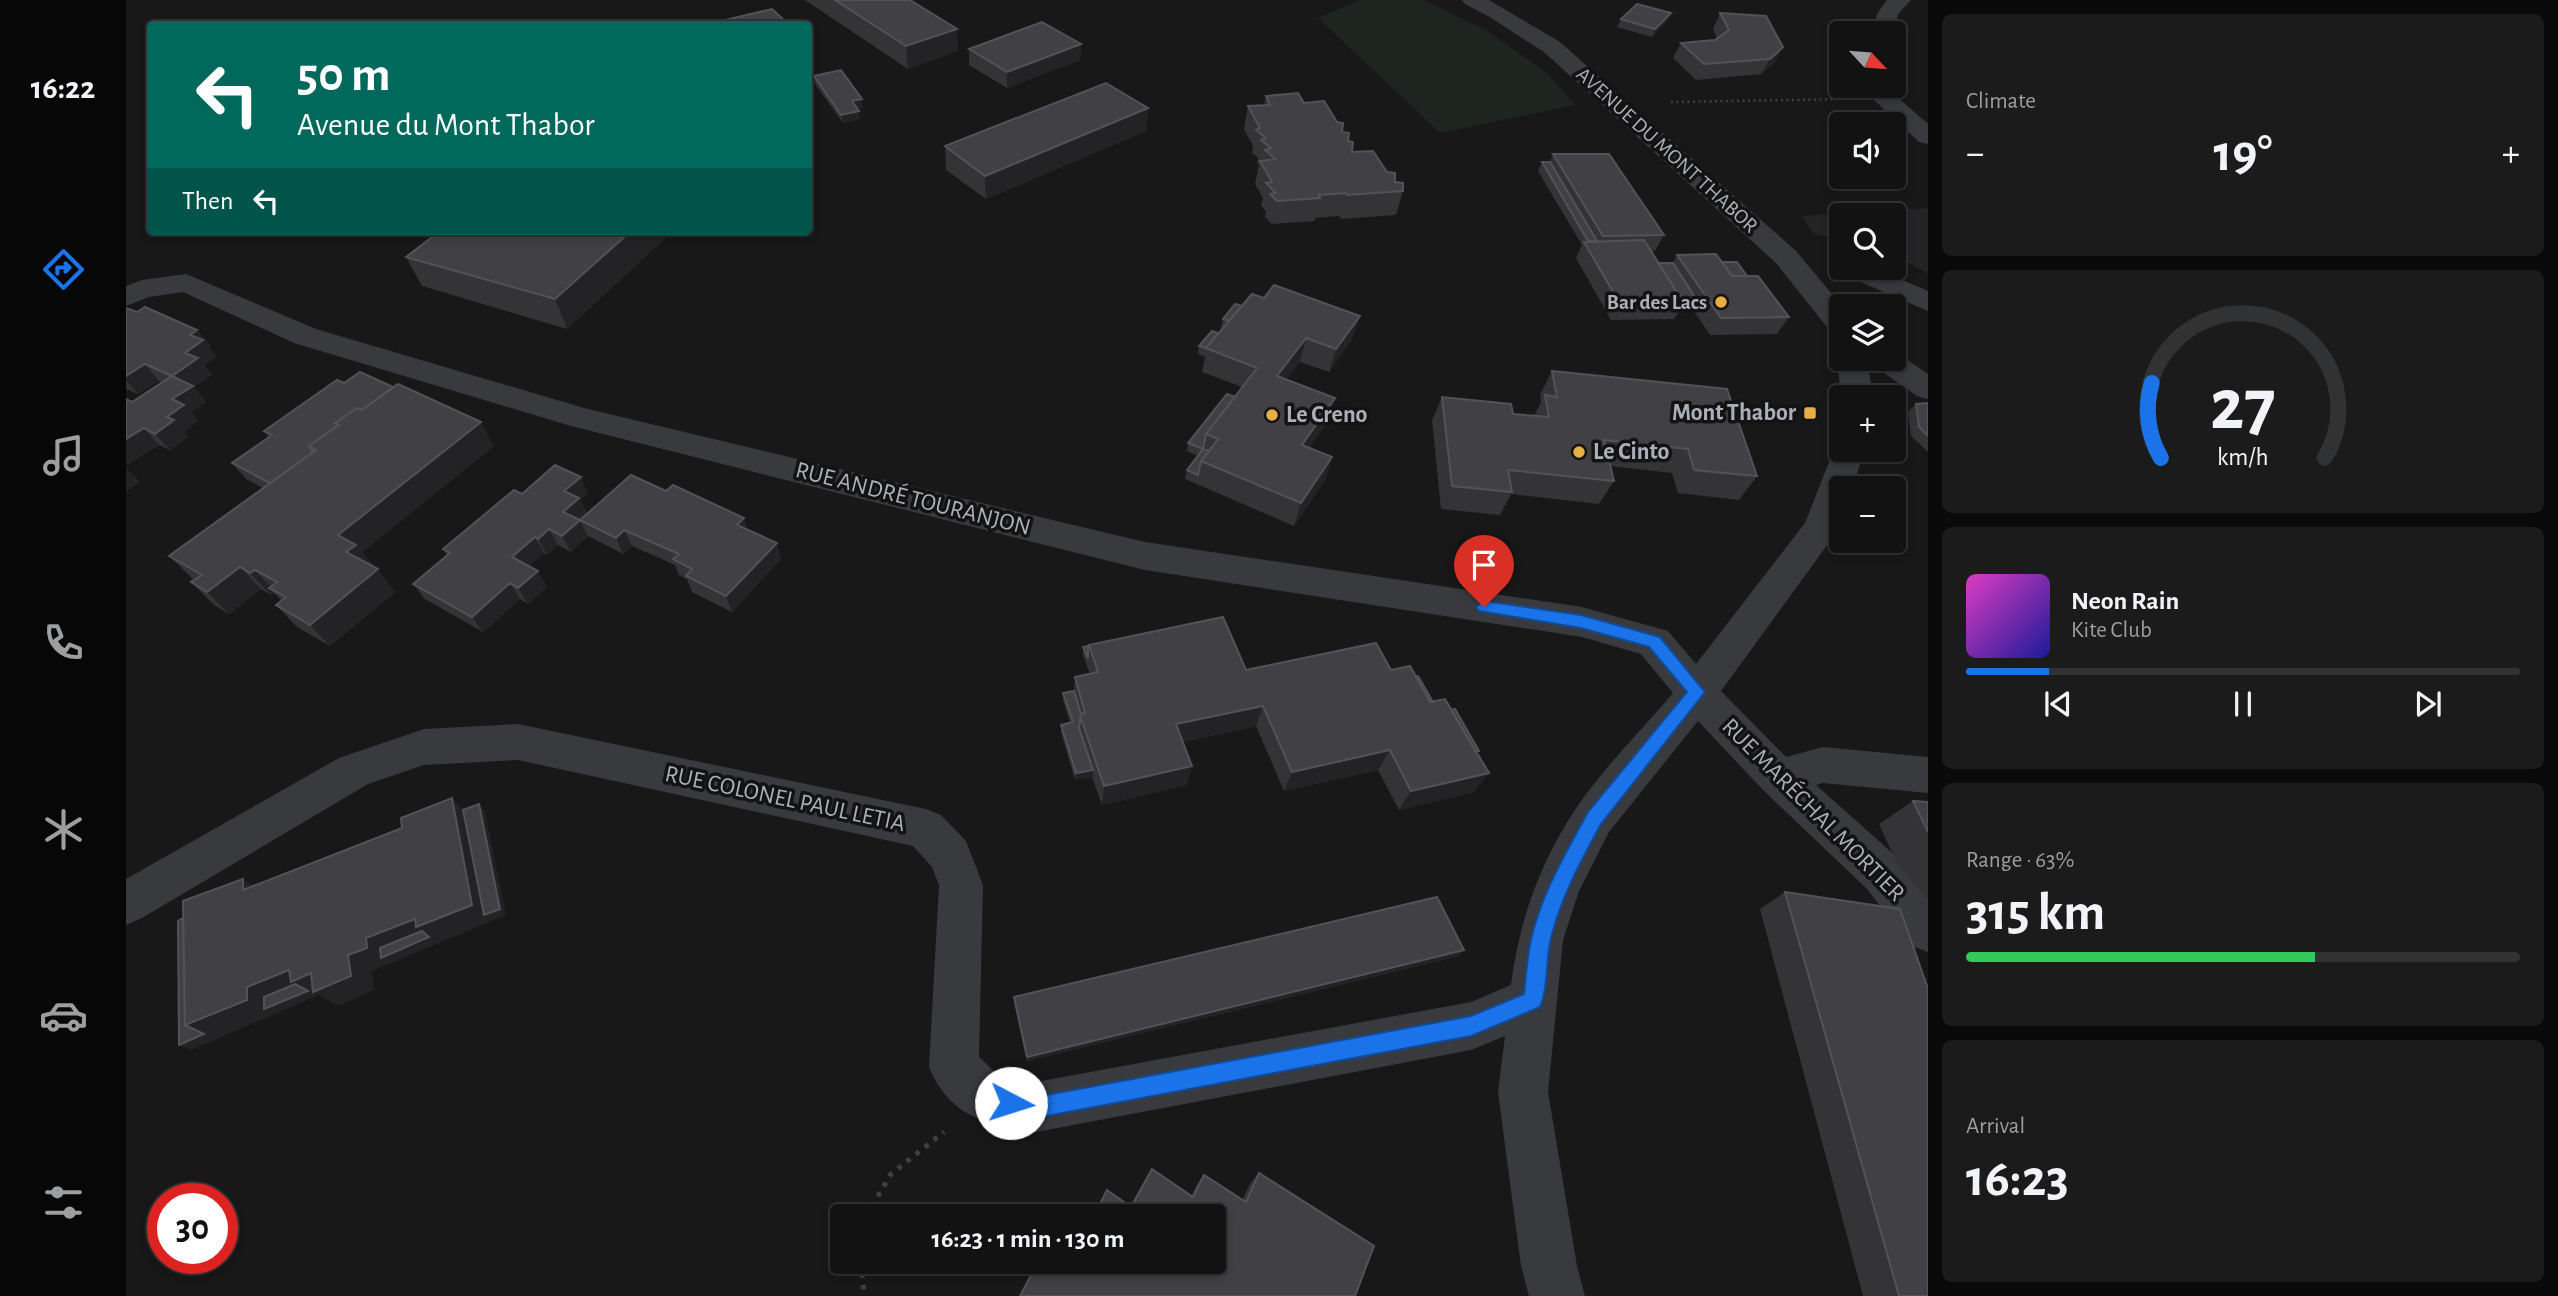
<!DOCTYPE html>
<html lang="en">
<head>
<meta charset="utf-8">
<style>
	body { margin:0; font-family:"Alegreya Sans",sans-serif; background:#1b1b1c; color:#f1f3f6; height:100vh; display:flex; flex-direction:column; font-size:26px; white-space:nowrap }
	* { box-sizing:border-box; margin:0 }
	p { font-size:23px; color:#9c9ea0 }
	.icon { flex:none; width:38px; height:38px; fill:none; stroke:currentColor; stroke-width:2; stroke-linecap:round; stroke-linejoin:round }
	.map { position:relative; flex:1; overflow:hidden }
	.side { display:flex; flex-direction:column; gap:14px; padding:14px; background:#0a0a0a; width:630px }
	.side>* { flex:none }
	.banner { position:absolute; left:21px; top:21px; width:665px; height:214px; border-radius:7px; box-shadow:0 4px 10px #0003,0 0 0 2px #313233; background:#00695c; color:#fff; overflow:hidden }
	.needle { width:46px; rotate:116deg }
	.tools { position:absolute; left:1703px; top:21px; display:grid; gap:14px }
	.tools a { display:grid; place-items:center; width:77px; height:77px; border-radius:7px; background:#121213; box-shadow:0 4px 10px #0003,0 0 0 2px #313233; font-size:35px }
	.speed { position:absolute; left:21px; top:1183px; display:flex; gap:14px; font-size:35px; font-weight:700; text-align:center }
	.speed>* { display:grid; place-content:center; width:91px; height:91px; border-radius:50%; background:#121213; box-shadow:0 4px 10px #0003,0 0 0 2px #313233; line-height:1 }
	.speed .limit { border:10px solid #d22; background:#fff; color:#111 }
	.pin { position:absolute; display:grid; place-items:center; width:60px; height:60px; color:#fff; margin:-72px -30px; border-radius:50% 50% 50% 0; rotate:-45deg; box-shadow:0 0 7px #0007 }
	.pin .icon { rotate:45deg }
	.me { position:absolute; width:77px; margin:-38px; rotate:95deg; stroke-linejoin:round; filter:drop-shadow(0 0 5px #0008) }
	.turn { display:flex; align-items:center; gap:24px; height:147px; padding:0 35px; font-size:32px }
	.turn .icon { width:91px; height:91px; stroke-width:2.5 }
	.turn b { display:block; font-size:49px; line-height:60px }
	.then { display:flex; align-items:center; height:66px; padding:0 35px; background:#0003; gap:14px; font-size:26px }
	.big { font-size:52px; font-weight:700; line-height:1.1 }
	.side .tile { flex:1; display:flex; flex-direction:column; justify-content:center; gap:10px; min-width:0; padding:0 24px; border-radius:10px; background:#1b1b1c }
	.side .dial { align-items:center; gap:0 }
	.dial svg { height:182px; overflow:visible; fill:none; stroke:#313233; stroke-width:7; stroke-linecap:round; text-anchor:middle }
	.dial text { fill:#f1f3f6; stroke:none }
	.song { display:flex; align-items:center; gap:21px }
	.cover { width:84px; height:84px; border-radius:10px; background:linear-gradient(135deg,hsl(310 70% 55%),hsl(240 70% 35%)) }
	.played { height:7px; border-radius:4px; background:linear-gradient(90deg,#1a73e8 15%,#313233 15%) }
	.keys { display:flex; justify-content:space-around; direction:ltr }
	.heat { display:flex; justify-content:space-between; align-items:center; font-size:38px; direction:ltr }
	.charge { height:10px; border-radius:5px; background:linear-gradient(90deg,#34c759 63%,#313233 0) }
	.trip { position:absolute; left:704px; top:1204px; width:396px; height:70px; border-radius:7px; background:#121213; box-shadow:0 4px 10px #0003,0 0 0 2px #313233; font-weight:700; line-height:70px; text-align:center }
	main { display:flex; flex:1; min-height:0 }
	.dock { display:flex; flex-direction:column; width:126px; justify-content:space-around; align-items:center; background:#070708; color:#9c9ea0 }
	.dock .icon { width:49px; height:49px }
	.dock .selected { color:#1a73e8 }
	.dock b { font-size:32px; color:#f1f3f6 }
	.map>svg:first-child { display:block }
	.built { fill:#242426 }
	.green { fill:#1e241f }
	.lines { fill:none; stroke-linecap:round; stroke-linejoin:round }
	.path-far1 { stroke:#3f4145; stroke-width:2.5; stroke-dasharray:2 3.5; stroke-linecap:butt }
	.path { stroke:#3f4145; stroke-width:5; stroke-dasharray:4.5 7; stroke-linecap:butt }
	.minor { fill:#393a3e; fill-rule:evenodd }
	.wall { fill:#343437 }
	.shaded-wall { fill:#232325 }
	.building { fill:#414145; stroke:#515357; stroke-width:2 }
	.route { fill:#1a73e8; stroke:#114b97; stroke-width:2 }
	.poi-dot { fill:#e6ae43; stroke:#131314; stroke-width:2.5 }
	.labels { text-anchor:middle; dominant-baseline:central; stroke-width:7; stroke-linejoin:round; paint-order:stroke }
	.far-street-label { font-size:21px; fill:#abafb8; stroke:#131314 }
	.far-poi-label { font-size:21px; font-weight:bold; fill:#abafb8; stroke:#131314; text-anchor:end }
	.poi-label { font-size:24px; font-weight:bold; fill:#abafb8; stroke:#131314; text-anchor:start }
	.street-label { font-size:24px; fill:#abafb8; stroke:#131314 }
</style>
</head>
<body>
<main>
<nav class="dock">
<b>16:22</b>
<svg class="icon selected" aria-label="directions" viewBox="0 0 24 24"><path d="M12 3l9 9-9 9-9-9zM9 14v-3h6M13 9l2 2-2 2"/></svg>
<svg class="icon" aria-label="music" viewBox="0 0 24 24"><path d="M9 18V5l10-2v13"/><circle cx="6" cy="18" r="3"/><circle cx="16" cy="16" r="3"/></svg>
<svg class="icon" aria-label="phone" viewBox="0 0 24 24"><path d="M5 4h4l2 5-3 2q2 4 5 5l2-3 5 2v4C11 20 4 13 5 4z"/></svg>
<svg class="icon" aria-label="climate" viewBox="0 0 24 24"><path d="M12 3v18M4 7l16 10M4 17L20 7"/></svg>
<svg class="icon" aria-label="car" viewBox="0 0 24 24"><path d="M5 17H2v-5l4-1 3-4h7l3 4 3 1v5h-3M9 17h6M6 11h13"/><circle cx="7" cy="17" r="2"/><circle cx="17" cy="17" r="2"/></svg>
<svg class="icon" aria-label="filters" viewBox="0 0 24 24"><path d="M4 7h16M4 17h16"/><circle cx="9" cy="7" r="2"/><circle cx="15" cy="17" r="2"/></svg>
</nav>
<div class="map">
<svg width="1802" height="1296" viewBox="0 0 1802 1296">
	<rect width="100%" height="100%" fill="#181819"/>
	<path class="built" d="M1802 208V274L1768 254V215H1715V239L1688 234 1676 216Z"/>
	<path class="green" d="M1234 0H1297L1360 30 1421 73 1449 105 1314 133 1192 18Z"/>
	<g class="lines">
		<path class="path-far1" d="M1545 102 1719 99"/>
		<path class="path" d="M740 1216 765 1174 818 1132
			M735 1262 738 1296"/>
		<path class="minor" d="M1336 0H1363L1434 42 1670 251 1716 306 1715 333 1704 331 1650 263 1418 52 1362 16 1339 4Z
			M1761 0H1785L1772 14 1768 35 1747 33 1751 14Z
			M1768 84 1770 96 1802 124V144L1793 142 1746 98V86Z
			M1715 263V268H1749L1802 291V311L1716 274 1712 268Z
			M60 274 190 329 458 408 1019 542 1456 607 1542 631 1570 664 1679 523 1711 442 1715 441V450H1739L1726 488H1715V521L1707 537 1595 691 1660 757 1697 747 1802 757V793L1697 783 1690 785 1772 858 1802 895V952L1786 946 1740 888 1637 790 1572 721 1483 832 1453 891 1437 940 1422 1092 1451 1266 1459 1296H1403L1395 1266 1372 1092 1379 1036 1345 1050 910 1132C861 1124 824 1118 803 1067L813 885 806 867 787 846 392 760 298 765 242 784 16 918 0 925V879L213 758 298 729 392 724 800 809 815 815 840 841 857 885 853 1057 872 1075 910 1082 1345 1002 1385 985C1393 920 1415 859 1453 804 1479 766 1517 729 1547 693L1515 654 1456 637 1019 570 445 426 168 343 57 292 23 297 0 306V286L16 280Z
			M1768 351 1802 374V399L1791 396 1748 366 1744 359H1768Z
			M1715 352V359H1741L1747 397H1715L1711 359Z"/>
	</g>
	<path class="wall" d="M679 0H784L832 51 782 69Z
		M1594 13 1657 47 1648 63 1635 74 1570 80 1547 58 1555 43 1589 40 1591 39 1587 29Z
		M1495 19 1541 21 1526 37 1491 27Z
		M955 44 954 60 881 88 843 65V49Z
		M688 76 737 107 731 109 734 119 717 123 689 84Z
		M1140 96 1178 103 1216 132 1226 152 1261 172 1277 191 1270 215 1215 219 1213 216 1189 218V221L1146 224 1139 217 1140 211 1135 206 1137 198 1129 184 1133 165 1131 163 1132 158 1126 153 1127 146 1118 129 1122 106 1138 105Z
		M1022 108 1020 131 860 199 820 170 819 146Z
		M1427 154 1538 235 1529 251 1525 252 1533 263H1547L1551 255 1596 262 1621 276 1663 317 1651 334 1584 335 1567 310H1554L1548 319 1485 320 1450 258 1456 245 1412 171 1416 162H1424Z
		M547 231 441 329 296 286 280 257Z
		M1138 298 1234 316 1226 339 1203 372 1174 362 1160 379 1201 422 1183 448 1206 457 1199 480 1168 526 1059 479 1061 470 1072 456 1061 451 1062 443 1109 397 1116 387 1076 372 1079 357 1072 354 1073 346 1092 333 1097 328H1095L1097 319 1116 306Z
		M0 308 11 312 71 330 84 346 83 347 90 357 78 365 86 375 68 387 80 402 65 412 72 421 58 432 62 437 44 450 33 445 0 465 6 402 36 382 33 381 12 394 0 389Z
		M1426 371 1631 476 1613 500 1552 493 1546 473 1484 466 1488 481 1473 504 1385 494 1374 515 1315 509 1306 420 1316 397 1387 414 1408 416 1415 402 1414 395Z
		M211 380 368 446 236 552 269 592 204 646 171 627 150 605 156 601 148 593 145 595 135 589 103 614 88 605 65 582 68 580 43 556 137 488 120 479 106 463 142 437 138 431Z
		M1802 403V452L1785 436 1782 412 1790 404Z
		M540 491 618 518 621 529 655 559 606 612 566 592 561 579 553 575 549 565 506 546 497 554 462 536 454 521 462 536 445 552 432 545 421 555 418 553 403 566 421 587 402 604 394 599 357 632 299 599 287 584 321 555 317 549 396 494 462 493 454 500 461 514Z
		M962 646 1120 670H1265L1290 677 1307 702 1351 753 1348 792 1273 810 1252 770 1158 791 1130 726 1057 742 1061 785 976 805 966 777 949 780 935 732V725L944 723 937 700V693L948 691 949 677 964 674 957 655V647Z
		M1787 801 1802 802V900L1771 864 1753 824Z
		M1659 892 1801 986 1802 1296H1737L1634 909Z
		M1333 956 901 1061 888 1002V997Z
		M1133 1173 1248 1246 941 1268 1005 1207 1065 1196 1071 1184 1078 1175 1116 1200 1125 1182Z"/>
	<path class="shaded-wall" d="M1545 13 1541 21 1526 37 1529 29Z
		M831 29 832 51 782 69 780 46Z
		M955 44 954 60 881 88V72Z
		M1657 47 1648 63 1635 74 1644 59Z
		M736 99 737 107 727 110 726 101Z
		M1022 108 1020 131 860 199 859 176Z
		M733 111 734 119 717 123 715 115Z
		M505 231H547L441 329 429 299Z
		M1234 316 1226 339 1203 372 1210 349Z
		M71 330 84 346 83 347 90 357 78 365 86 375 68 387 80 402 65 412 72 421 58 432 62 437 44 450 29 434 41 417 46 399V376L59 353 64 335Z
		M1180 338 1174 362 1145 399 1151 376Z
		M19 364 33 381 12 394 0 380V376Z
		M1209 398 1201 422 1169 468 1176 445Z
		M355 422 368 446 236 552 248 567 220 552 212 535Z
		M18 428 33 445 0 465V439Z
		M1206 457 1199 480 1168 526 1175 503Z
		M0 468 14 482 0 492Z
		M455 477 462 493 454 500 461 514 454 521 462 536 445 552 436 536 438 491Z
		M618 518 623 534 611 525Z
		M423 529 432 545 421 555 412 539Z
		M498 530 506 546 497 554 490 538Z
		M409 537 418 553 395 573 386 557Z
		M651 543 655 559 606 612 600 596Z
		M114 567 135 589 103 614 81 592Z
		M252 569 269 592 204 646 184 625Z
		M129 570 148 590 143 588 148 593 145 595 124 573Z
		M412 571 421 587 402 604 392 588Z
		M384 583 394 599 357 632 346 617Z
		M1137 706 1130 726 1046 744 1050 724Z
		M1264 750 1252 770 1158 791 1166 772Z
		M1066 766 1061 785 976 805 978 786Z
		M967 770V777L949 780 950 773Z
		M1363 773 1348 792 1273 810 1285 791Z
		M326 798 344 817 353 804 359 811 380 915 246 971 248 990 212 1006 193 995 65 1050 53 1045 59 1025 121 987 163 970 222 955 240 938Z
		M117 879 142 896 117 890Z
		M1338 950 1333 956 901 1061V1057Z"/>
	<path class="building" d="M709 0H784L831 29 780 46Z
		M1511 4 1545 13 1529 29 1495 19Z
		M646 9 662 24H598L595 21Z
		M1594 13 1640 16 1657 47 1644 59 1578 64 1555 43 1589 40 1603 30Z
		M916 22 955 44 881 72 843 49Z
		M715 70 736 99 726 101 733 111 715 115 688 76Z
		M980 83 1022 108 859 176 819 146Z
		M1172 93 1178 103 1198 101 1211 122 1217 123 1216 132 1223 133 1222 141 1227 142 1226 152 1247 151 1261 172 1269 173V182L1277 183V191L1221 195 1220 193 1193 195 1194 198 1151 201 1144 194 1150 193 1140 183 1146 182 1134 161 1149 159 1139 150 1145 148 1135 140 1140 138 1130 130 1134 128 1122 106 1144 105 1140 96Z
		M1427 154H1483L1538 235 1477 236Z
		M1416 162H1424L1471 241H1462Z
		M314 231H505L429 299 280 257Z
		M1518 240 1558 303 1494 304 1458 242Z
		M1590 254 1606 276H1632L1663 317 1595 318 1551 255Z
		M1596 262H1611L1621 276H1606Z
		M1532 263H1547L1572 302H1558Z
		M1148 285 1234 316 1210 349 1180 338 1151 376 1209 398 1176 445 1206 457 1175 503 1075 461 1092 439 1080 434 1131 368 1080 348 1126 294 1138 298Z
		M1109 304 1116 306 1103 321 1097 319Z
		M19 307 71 330 64 335 77 340 59 353 72 358 46 376 19 364 0 376V308L11 312Z
		M1086 331 1092 333 1080 348 1073 346Z
		M1426 371 1601 389 1631 476 1568 470 1562 449 1478 440 1488 481 1382 470 1386 492 1326 486 1316 397 1385 404 1387 414 1423 417 1419 395 1431 397Z
		M234 372 267 387 236 410 231 408 209 423 211 426 183 446 187 452 144 483 106 463 146 435 138 431 211 380 218 383Z
		M46 376 67 386 46 399 58 405 41 417 48 420 29 434 18 428 0 439V399L6 402Z
		M272 384 355 422 212 535 230 545 220 552 252 569 184 625 150 605 160 597 143 588 151 582 129 570 124 573 114 567 81 592 65 582 76 575 43 556 190 450 183 446 213 425 209 423 231 408 236 410Z
		M1101 394 1109 397 1080 434 1077 449 1062 443Z
		M1802 403V436L1793 427 1790 404Z
		M1077 449 1083 451 1075 461 1072 475 1061 470Z
		M429 465 455 477 438 491 453 498 437 512 454 520 436 536 423 529 412 539 409 537 386 557 412 571 392 588 384 583 346 617 287 584 324 553 317 549 388 490 396 494Z
		M505 475 540 491 547 485 618 518 611 525 651 543 600 596 560 576 566 569 547 559 553 554 498 530 490 538 454 520Z
		M1097 617 1120 670 1250 643 1265 670 1284 666 1304 702 1319 699 1363 773 1285 791 1264 750 1166 772 1137 706 1050 724 1066 766 978 786 954 715 959 713 949 677 972 672 963 645Z
		M962 646V658L957 647Z
		M1292 676 1307 702H1304L1290 677Z
		M948 691 955 714 953 728 967 770 950 773 935 725 947 722 937 693Z
		M1329 709 1353 751 1350 752 1325 710Z
		M326 798 346 905 290 927 289 919 240 938 241 948 222 955 225 976 187 992 185 973 165 982 163 970 121 987V1000L59 1025 57 901 117 879V890L276 828 275 818Z
		M1787 801 1802 802V832Z
		M353 804 374 909 358 915 337 810Z
		M1659 892 1774 909 1801 986H1802V1296H1773Z
		M1311 897 1338 950 901 1057 888 997Z
		M57 918 59 1025 78 1034 53 1045 52 921Z
		M296 931 303 937 255 958 254 948Z
		M169 984 182 991 138 1009V997Z
		M1026 1169 1067 1197 1078 1175 1120 1202 1133 1173 1248 1246 1229 1296H894L912 1262H932L941 1268 944 1262H1087V1216H968L981 1190 1005 1207Z"/>
	<path class="route" d="M1358 601 1455 615 1534 637 1579 692 1475 824C1455 861 1435 897 1425 938 1419 960 1423 986 1414 1007L1345 1036 910 1118 877 1110 874 1103 877 1095 885 1092 910 1097 1345 1016 1398 994C1400 977 1401 958 1405 940 1415 894 1440 853 1462 812L1561 692 1523 647 1455 628 1353 611 1350 607Z"/>
	<g class="poi-dot">
		<circle cx="1595" cy="302" r="7"/>
		<rect x="1677" y="406" width="14" height="14" rx="3.5"/>
		<circle cx="1146" cy="415" r="7"/>
		<circle cx="1453" cy="452" r="7"/>
	</g>
	<g class="labels">
		<g class="far-street-label">
			<text transform="translate(1541 150) rotate(42)">AVENUE DU MONT THABOR</text>
		</g>
		<g class="far-poi-label">
			<text x="1581" y="302">Bar des Lacs</text>
		</g>
		<g class="poi-label">
			<text x="1670" y="413" text-anchor="end">Mont Thabor</text>
			<text x="1160" y="415">Le Creno</text>
			<text x="1467" y="452">Le Cinto</text>
		</g>
		<g class="street-label">
			<text transform="translate(787 499) rotate(14)">RUE ANDRÉ TOURANJON</text>
			<text transform="translate(659 799) rotate(12)">RUE COLONEL PAUL LETIA</text>
			<text transform="translate(1687 810) rotate(45)">RUE MARÉCHAL MORTIER</text>
		</g>
	</g>
</svg>
<div class="tools">
<a><svg class="needle" viewBox="-14 -14 28 28"><path d="M0-13l5 13h-10z" fill="#e53935"/><path d="M0 13l5-13h-10z" fill="#9c9ea0"/></svg></a>
<a><svg class="icon" aria-label="sound" viewBox="0 0 24 24"><path d="M4 9h4l5-4v14l-5-4H4zM17 9q2 3 0 6"/></svg></a>
<a><svg class="icon" aria-label="search" viewBox="0 0 24 24"><circle cx="10" cy="10" r="6"/><path d="M15 15l6 6"/></svg></a>
<a><svg class="icon" aria-label="layers" viewBox="0 0 24 24"><path d="M12 4l9 5-9 5-9-5zM3 14l9 5 9-5"/></svg></a>
<a>+</a>
<a>−</a>
</div>
<div class="speed"><div class="limit">30</div></div>
<div class="pin" style="left:1358px;top:607px;background:#d93025"><svg class="icon" aria-label="arrive" viewBox="0 0 24 24"><path d="M6 21V4h12l-3 4 3 4H6"/></svg></div>
<svg class="me" style="left:885px;top:1103px" viewBox="-20 -20 40 40"><circle r="19" fill="#fff"/><path d="M0-13L10 11 0 6-10 11z" fill="#1a73e8"/></svg>
<div class="trip">16:23 · 1 min · 130 m</div>
<div class="banner">
<div class="turn"><svg class="icon" aria-label="left" viewBox="0 0 24 24"><path d="M17 20v-9H6M10 6l-5 5 5 5"/></svg><div><b>50 m</b>Avenue du Mont Thabor</div></div>
<div class="then">Then<svg class="icon" aria-label="left" viewBox="0 0 24 24"><path d="M17 20v-9H6M10 6l-5 5 5 5"/></svg></div>
</div>
</div>
<section class="side">
<div class="tile"><p>Climate</p>
<div class="heat"><a>−</a><b class="big">19°</b><a>+</a></div>
</div>
<div class="tile dial"><svg viewBox="0 0 100 80">
<path d="M14 69A42 42 0 1 1 86 69"/>
<path d="M14 69A42 42 0 0 1 10 36" stroke="#1a73e8"/>
<text x="50" y="56" font-size="32" font-weight="700">27</text>
<text x="50" y="72" font-size="11">km/h</text>
</svg></div>
<div class="tile">
<div class="song"><i class="cover"></i><div><b>Neon Rain</b><p>Kite Club</p></div></div>
<div class="played"></div>
<div class="keys"><svg class="icon" aria-label="previous" viewBox="0 0 24 24"><path d="M18 5L8 12l10 7zM5 5v14"/></svg><svg class="icon" aria-label="pause" viewBox="0 0 24 24"><path d="M8 5v14M16 5v14"/></svg><svg class="icon" aria-label="next" viewBox="0 0 24 24"><path d="M6 5l10 7-10 7zM19 5v14"/></svg></div>
</div>
<div class="tile"><p>Range · 63%</p><b class="big">315 km</b><div class="charge"></div></div>
<div class="tile"><p>Arrival</p><b class="big">16:23</b></div>
</section>
</main>
</body>
</html>
